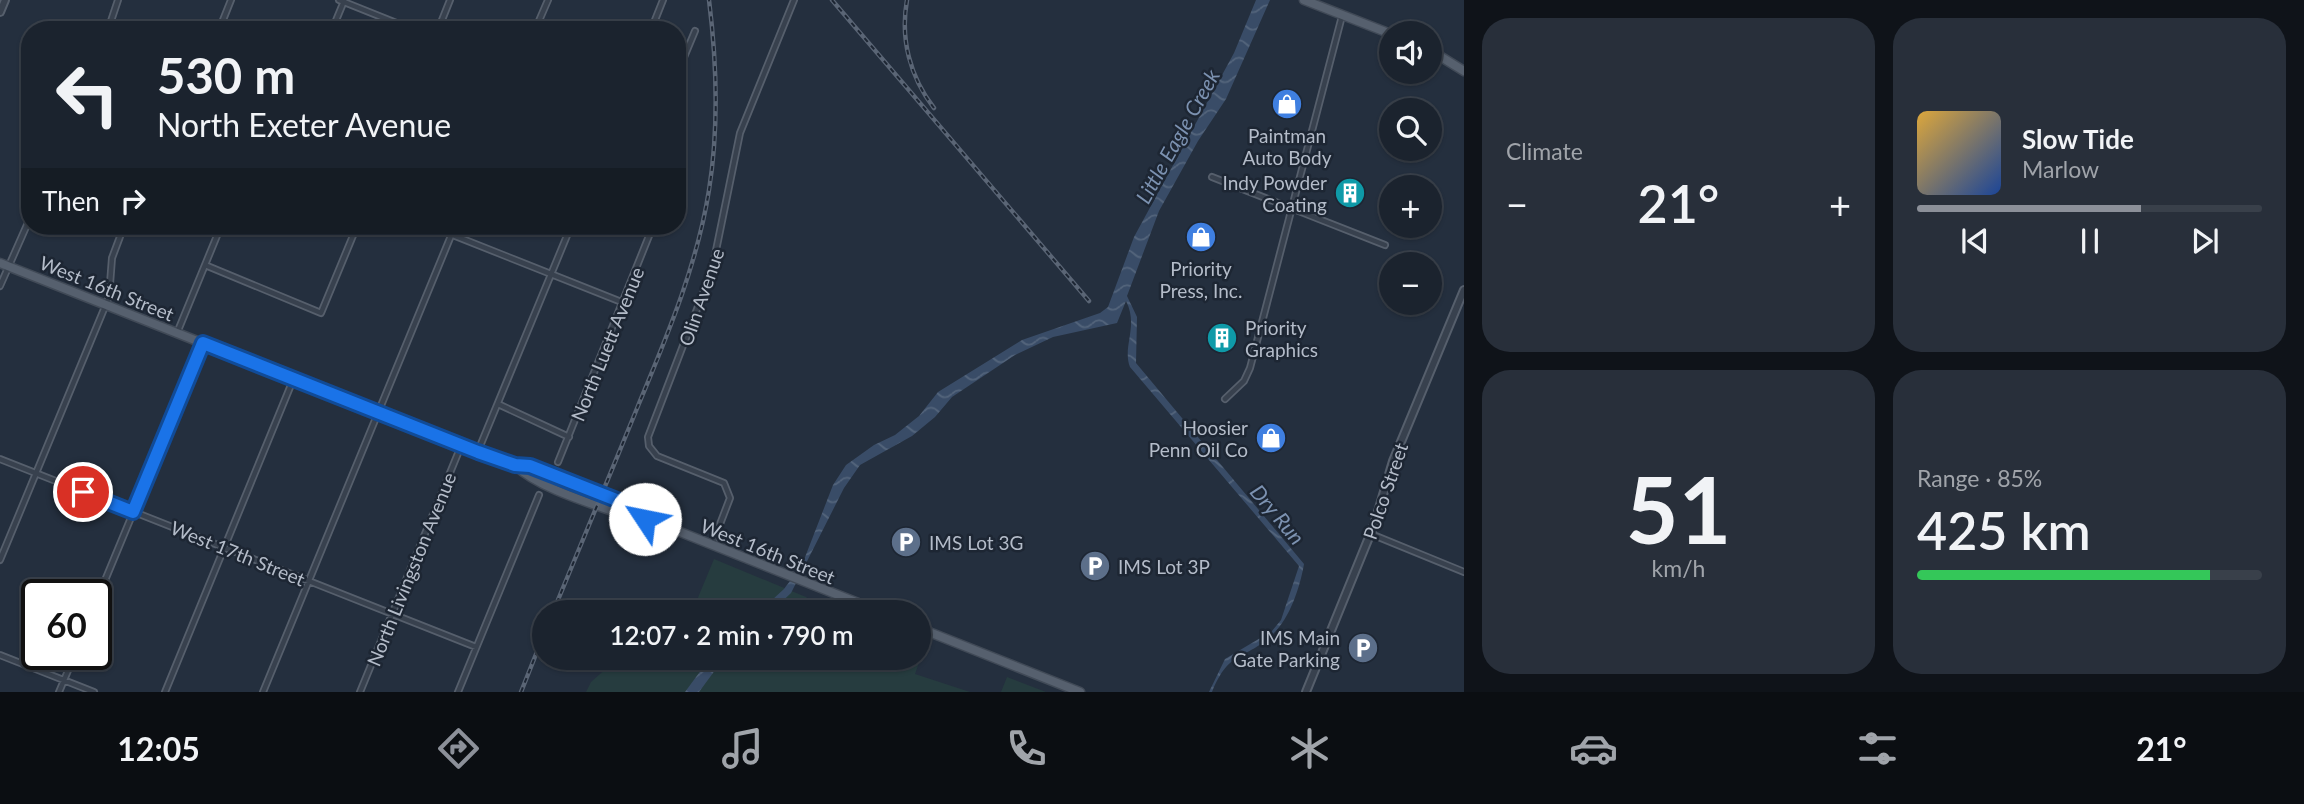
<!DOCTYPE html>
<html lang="en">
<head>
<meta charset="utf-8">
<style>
	body { margin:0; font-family:Lato,sans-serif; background:#282f3a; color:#f1f3f6; height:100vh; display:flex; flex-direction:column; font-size:26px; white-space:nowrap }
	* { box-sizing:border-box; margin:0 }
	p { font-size:23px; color:#a0a4aa }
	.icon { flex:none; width:38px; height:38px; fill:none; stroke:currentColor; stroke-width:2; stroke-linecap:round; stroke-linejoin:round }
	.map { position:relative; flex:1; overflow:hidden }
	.sheet { display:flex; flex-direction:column; gap:18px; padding:18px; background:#0f1319; width:840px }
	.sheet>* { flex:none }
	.top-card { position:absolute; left:21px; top:21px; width:665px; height:214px; border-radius:28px; box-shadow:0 2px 5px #0004,0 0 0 2px #39404a; background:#1b232e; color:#f1f3f6; overflow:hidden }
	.tools { position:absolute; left:1379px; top:21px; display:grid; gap:14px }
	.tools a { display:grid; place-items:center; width:63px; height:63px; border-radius:50%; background:#1b232e; box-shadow:0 2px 5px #0004,0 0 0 2px #39404a; font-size:35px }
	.speed { position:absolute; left:21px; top:579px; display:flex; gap:14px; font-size:35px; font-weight:700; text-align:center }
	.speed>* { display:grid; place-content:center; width:91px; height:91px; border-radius:50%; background:#1b232e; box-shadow:0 2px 5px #0004,0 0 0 2px #39404a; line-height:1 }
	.speed .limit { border:4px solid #111; border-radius:10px; background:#fff; color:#111 }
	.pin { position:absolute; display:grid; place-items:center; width:60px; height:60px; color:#fff; margin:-30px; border:4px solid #fff; border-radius:50%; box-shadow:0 2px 7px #0007 }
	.me { position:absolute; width:77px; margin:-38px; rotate:304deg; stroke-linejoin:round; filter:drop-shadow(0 0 5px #0008) }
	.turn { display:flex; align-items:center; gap:24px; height:147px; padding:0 21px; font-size:32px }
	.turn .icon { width:91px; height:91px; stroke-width:2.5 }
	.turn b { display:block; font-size:49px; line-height:60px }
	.then { display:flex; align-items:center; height:66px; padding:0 21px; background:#0003; gap:14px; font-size:26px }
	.big { font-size:52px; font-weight:600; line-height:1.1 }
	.sheet .card { flex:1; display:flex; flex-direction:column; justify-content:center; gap:10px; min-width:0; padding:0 24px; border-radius:28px; background:#282f3a }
	.sheet .dial { align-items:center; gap:0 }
	.dial b { font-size:91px; line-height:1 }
	.song { display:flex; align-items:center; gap:21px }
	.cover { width:84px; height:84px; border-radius:10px; background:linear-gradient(135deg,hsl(40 70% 55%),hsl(220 70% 35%)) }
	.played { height:7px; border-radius:4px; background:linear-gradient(90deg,#8c9099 65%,#39404a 65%) }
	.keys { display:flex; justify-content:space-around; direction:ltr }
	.heat { display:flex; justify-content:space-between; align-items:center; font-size:38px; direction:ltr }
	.charge { height:10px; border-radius:5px; background:linear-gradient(90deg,#34c759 85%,#39404a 0) }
	.sheet .tiles { flex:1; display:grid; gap:18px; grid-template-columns:repeat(2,1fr) }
	.trip { position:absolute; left:532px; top:600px; width:399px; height:70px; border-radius:35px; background:#1b232e; box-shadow:0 2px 5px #0004,0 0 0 2px #39404a; font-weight:600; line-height:70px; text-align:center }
	.menu { display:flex; height:112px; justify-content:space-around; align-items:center; background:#0b0e12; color:#a0a4aa }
	.menu .icon { width:49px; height:49px }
	.menu .current { color:#8c9099 }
	.menu b { font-size:32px; color:#f1f3f6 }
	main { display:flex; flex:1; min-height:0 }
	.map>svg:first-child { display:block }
	.grass { fill:#263c3f }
	.water { fill:url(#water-waves) }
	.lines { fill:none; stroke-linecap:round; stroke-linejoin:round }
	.minor-casing { stroke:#565f6c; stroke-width:8 }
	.tertiary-casing { stroke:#565f6c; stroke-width:10 }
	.primary-casing { stroke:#414a57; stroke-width:11 }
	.minor { stroke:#38414e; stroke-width:4.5 }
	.tertiary { stroke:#38414e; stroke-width:6 }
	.primary { stroke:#56606e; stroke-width:8 }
	.rail-casing { stroke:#5a6575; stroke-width:4.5 }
	.rail { stroke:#1d2633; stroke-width:2; stroke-dasharray:5; stroke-linecap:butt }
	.route-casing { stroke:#114b97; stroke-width:18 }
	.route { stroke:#1a73e8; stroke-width:12 }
	.labels { text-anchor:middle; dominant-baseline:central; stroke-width:5; stroke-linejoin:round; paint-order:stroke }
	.poi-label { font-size:19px; fill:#b4bcc9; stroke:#1d2633; text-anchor:end }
	.street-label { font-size:19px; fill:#b4bcc9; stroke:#1d2633 }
	.water-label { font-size:21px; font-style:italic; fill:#7c92b1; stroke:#1d2633 }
</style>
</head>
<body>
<main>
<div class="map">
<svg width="1464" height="692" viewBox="0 0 1464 692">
	<defs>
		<pattern id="water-waves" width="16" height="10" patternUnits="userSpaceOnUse" patternTransform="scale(1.75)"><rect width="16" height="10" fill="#394c67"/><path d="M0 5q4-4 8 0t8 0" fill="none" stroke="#53647b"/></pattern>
	</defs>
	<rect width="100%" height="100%" fill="#242f3e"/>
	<path class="grass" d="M714 559 806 597 823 612H692Z
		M919 652 922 654 915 674 970 692H586L591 682 618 658H919Z
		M1007 677 1046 692H1001Z"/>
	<path class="water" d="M1256 0H1270L1226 99 1198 141 1159 211 1127 296 1137 317 1136 363 1304 564C1300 587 1290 618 1273 634 1245 661 1230 648 1212 692H1209L1225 659 1272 631 1281 620 1299 566 1130 367C1122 347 1139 326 1126 301L1117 323 1053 337 1015 355 952 397 935 417 912 436 860 465 844 488 791 593 771 612H759L784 589 802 565 833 485 846 465 874 445 895 435 919 416 938 392 1022 340 1100 313 1108 307 1134 237 1234 53Z
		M710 658H724L699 692H685Z"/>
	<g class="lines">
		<g class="minor-casing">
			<path id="minor" d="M339 0 414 30
				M108 30 118 0
				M219 30 231 0
				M332 30 344 1
				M438 30 450 0
				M535 30 548 0
				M651 30 663 0
				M677 74 695 31
				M1212 177 1385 245
				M430 226 624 303
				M205 265 321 313 357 226
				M0 286 30 218
				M177 333 221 226
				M1225 399 1244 381 1250 368 1342 16
				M498 404 569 437
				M478 451 571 226
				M0 459 476 647
				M558 462 653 226
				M1371 534 1464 572
				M712 545 730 498 724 483 657 456 649 446 648 437 712 270 740 133 794 0
				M0 560 109 297 112 258 124 226
				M96 602 203 344
				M0 655 94 692
				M59 692 75 654
				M165 692 293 380
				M263 692 455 226
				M360 692 461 446
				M458 692 539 495"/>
		</g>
		<g class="tertiary-casing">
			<path id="tertiary" d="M0 12 5 0
				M1306 692 1374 525 1393 461 1464 290"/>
		</g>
		<g class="primary-casing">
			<path id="primary" d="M1304 0 1391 34
				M1430 50 1464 71
				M0 263 478 452C496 458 512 463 530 466 561 472 611 498 642 510L645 518
				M515 465C542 491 602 506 638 520L645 518 881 612
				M919 628 1080 692"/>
		</g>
		<use href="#minor" class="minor"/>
		<use href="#tertiary" class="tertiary"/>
		<use href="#primary" class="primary"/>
		<g class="rail-casing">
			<path id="rail" d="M832 0 1089 301
				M907 0C900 39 910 77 934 108
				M553 612C581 544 610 475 638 406 667 336 697 266 709 190 719 127 717 64 709 0
				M521 692 544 634"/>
		</g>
		<use href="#rail" class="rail"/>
	</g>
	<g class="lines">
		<g class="route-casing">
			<path id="route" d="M83 492 133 512 203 343 478 452 515 465 530 466 642 510 645 519"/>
		</g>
		<use href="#route" class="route"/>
	</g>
	<defs>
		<g id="shop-disc" transform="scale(1.575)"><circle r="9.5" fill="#3f7fe0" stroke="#1d2633"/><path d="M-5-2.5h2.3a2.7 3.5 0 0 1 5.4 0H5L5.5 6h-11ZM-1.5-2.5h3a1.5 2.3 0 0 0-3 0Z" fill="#fff"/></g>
		<g id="building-disc" transform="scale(1.575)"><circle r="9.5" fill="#0f9aa8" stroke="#1d2633"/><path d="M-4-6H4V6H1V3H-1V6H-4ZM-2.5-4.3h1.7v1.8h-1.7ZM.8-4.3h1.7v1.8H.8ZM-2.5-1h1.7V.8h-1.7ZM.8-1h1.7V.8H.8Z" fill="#fff"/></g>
		<g id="parking-disc" transform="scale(1.575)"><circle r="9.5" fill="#5c6f8a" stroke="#1d2633"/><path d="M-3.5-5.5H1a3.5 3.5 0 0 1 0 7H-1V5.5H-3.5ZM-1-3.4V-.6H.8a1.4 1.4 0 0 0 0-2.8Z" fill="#fff"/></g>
	</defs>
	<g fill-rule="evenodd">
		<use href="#shop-disc" x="1287" y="104"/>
		<use href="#building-disc" x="1350" y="193"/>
		<use href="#shop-disc" x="1201" y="237"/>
		<use href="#building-disc" x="1222" y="338"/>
		<use href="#shop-disc" x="1271" y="438"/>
		<use href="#parking-disc" x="906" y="542"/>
		<use href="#parking-disc" x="1095" y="566"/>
		<use href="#parking-disc" x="1363" y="648"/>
	</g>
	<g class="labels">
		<g class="poi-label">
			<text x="1287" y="135" text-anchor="middle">Paintman<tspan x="1287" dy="22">Auto Body</tspan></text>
			<text x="1327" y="182">Indy Powder<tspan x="1327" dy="22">Coating</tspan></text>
			<text x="1201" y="268" text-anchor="middle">Priority<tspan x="1201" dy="22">Press, Inc.</tspan></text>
			<text x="1245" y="327" text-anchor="start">Priority<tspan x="1245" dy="22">Graphics</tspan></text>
			<text x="1248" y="427">Hoosier<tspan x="1248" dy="22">Penn Oil Co</tspan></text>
			<text x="929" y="542" text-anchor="start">IMS Lot 3G</text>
			<text x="1118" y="566" text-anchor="start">IMS Lot 3P</text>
			<text x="1340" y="637">IMS Main<tspan x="1340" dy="22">Gate Parking</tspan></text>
		</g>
		<g class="street-label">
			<text transform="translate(107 288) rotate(22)">West 16th Street</text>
			<text transform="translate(701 297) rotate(-71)">Olin Avenue</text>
			<text transform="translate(607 344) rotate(-68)">North Luett Avenue</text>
			<text transform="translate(1385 491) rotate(-71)">Polco Street</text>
			<text transform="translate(768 551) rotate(22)">West 16th Street</text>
			<text transform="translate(238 553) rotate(22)">West 17th Street</text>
			<text transform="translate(411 569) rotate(-68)">North Livingston Avenue</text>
		</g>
		<g class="water-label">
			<text transform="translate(1177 136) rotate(-61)">Little Eagle Creek</text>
			<text transform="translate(1278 514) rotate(50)">Dry Run</text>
		</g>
	</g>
</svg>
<div class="tools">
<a><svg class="icon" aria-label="sound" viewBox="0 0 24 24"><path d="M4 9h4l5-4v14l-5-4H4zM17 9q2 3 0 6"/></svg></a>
<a><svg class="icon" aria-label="search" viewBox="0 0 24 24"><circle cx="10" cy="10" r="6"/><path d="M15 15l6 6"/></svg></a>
<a>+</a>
<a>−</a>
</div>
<div class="speed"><div class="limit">60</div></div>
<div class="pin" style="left:83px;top:492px;background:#d93025"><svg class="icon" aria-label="arrive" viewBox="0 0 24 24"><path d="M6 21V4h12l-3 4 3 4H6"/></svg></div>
<svg class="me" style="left:645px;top:519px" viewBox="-20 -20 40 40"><circle r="19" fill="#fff"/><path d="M0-13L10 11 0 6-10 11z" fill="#1a73e8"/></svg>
<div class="trip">12:07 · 2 min · 790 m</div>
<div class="top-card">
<div class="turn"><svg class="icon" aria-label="left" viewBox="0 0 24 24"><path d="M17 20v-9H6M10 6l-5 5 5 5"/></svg><div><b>530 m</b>North Exeter Avenue</div></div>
<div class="then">Then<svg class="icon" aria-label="right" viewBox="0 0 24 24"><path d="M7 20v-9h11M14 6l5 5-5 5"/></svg></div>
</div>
</div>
<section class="sheet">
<div class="tiles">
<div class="card"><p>Climate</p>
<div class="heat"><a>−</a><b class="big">21°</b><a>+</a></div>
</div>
<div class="card">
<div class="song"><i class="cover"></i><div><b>Slow Tide</b><p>Marlow</p></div></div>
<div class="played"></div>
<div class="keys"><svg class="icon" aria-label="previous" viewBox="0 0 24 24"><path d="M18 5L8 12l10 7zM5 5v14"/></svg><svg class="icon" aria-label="pause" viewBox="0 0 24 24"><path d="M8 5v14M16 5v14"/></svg><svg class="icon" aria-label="next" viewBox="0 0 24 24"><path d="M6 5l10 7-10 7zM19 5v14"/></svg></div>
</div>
<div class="card dial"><b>51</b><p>km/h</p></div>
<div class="card"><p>Range · 85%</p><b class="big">425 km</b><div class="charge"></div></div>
</div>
</section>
</main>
<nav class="menu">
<b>12:05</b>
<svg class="icon current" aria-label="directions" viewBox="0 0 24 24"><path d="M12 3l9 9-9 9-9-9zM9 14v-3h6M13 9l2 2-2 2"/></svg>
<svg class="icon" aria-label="music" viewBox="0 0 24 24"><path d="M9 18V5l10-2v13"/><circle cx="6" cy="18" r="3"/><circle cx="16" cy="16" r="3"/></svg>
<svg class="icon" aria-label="phone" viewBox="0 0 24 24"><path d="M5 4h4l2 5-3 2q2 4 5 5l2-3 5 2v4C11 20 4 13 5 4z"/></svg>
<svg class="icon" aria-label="climate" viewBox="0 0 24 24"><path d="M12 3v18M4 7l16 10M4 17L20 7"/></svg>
<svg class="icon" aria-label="car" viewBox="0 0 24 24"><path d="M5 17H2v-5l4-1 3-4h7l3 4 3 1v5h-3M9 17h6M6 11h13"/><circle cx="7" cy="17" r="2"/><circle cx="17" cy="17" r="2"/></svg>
<svg class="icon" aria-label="filters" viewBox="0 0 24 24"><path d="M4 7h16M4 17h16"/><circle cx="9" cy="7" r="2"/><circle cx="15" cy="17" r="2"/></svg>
<b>21°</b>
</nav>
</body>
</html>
